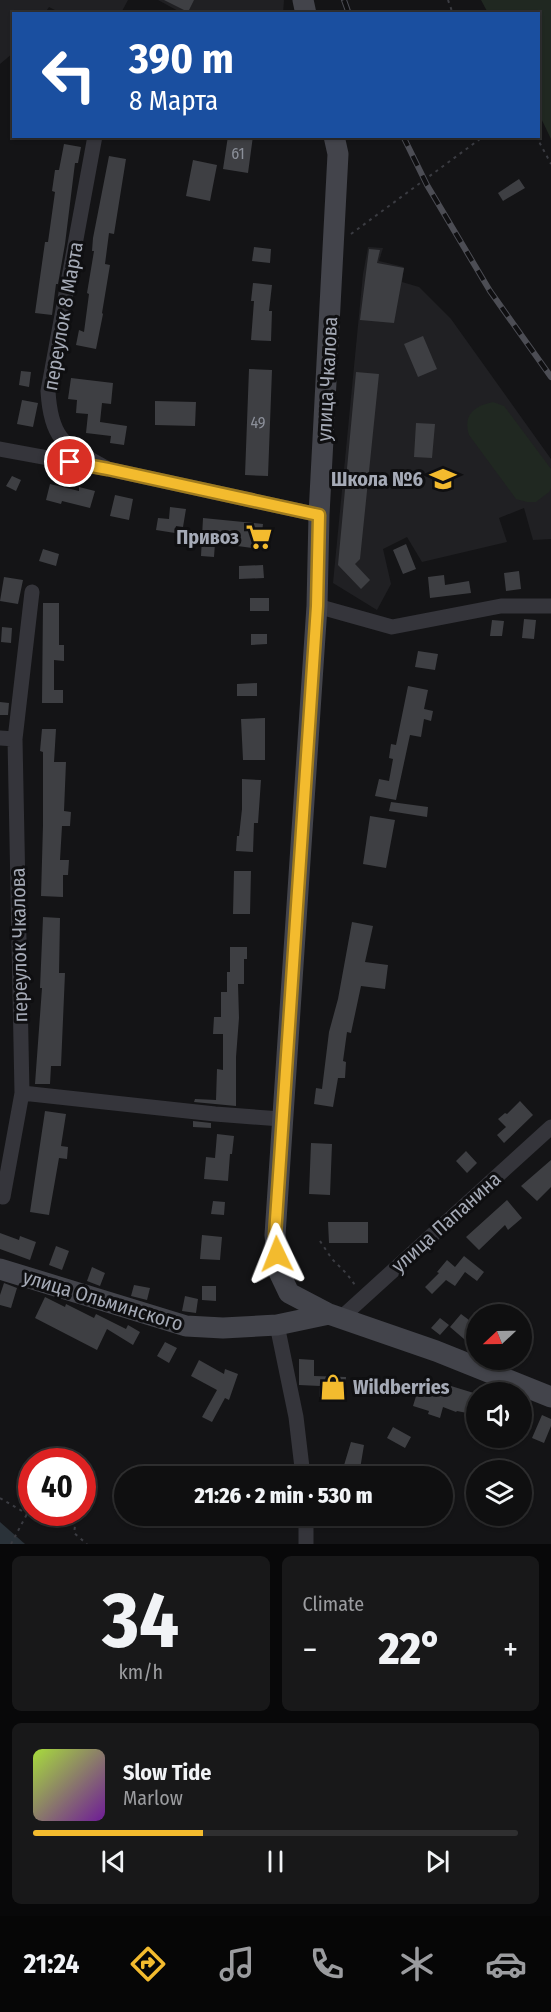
<!DOCTYPE html>
<html lang="en">
<head>
<meta charset="utf-8">
<style>
	body { margin:0; font-family:"Fira Sans Condensed",sans-serif; background:#181819; color:#f1f3f6; height:100vh; display:flex; flex-direction:column; font-size:22px; white-space:nowrap }
	* { box-sizing:border-box; margin:0 }
	p { font-size:20px; color:#9b9c9f }
	.icon { flex:none; width:33px; height:33px; fill:none; stroke:currentColor; stroke-width:2; stroke-linecap:round; stroke-linejoin:round }
	.map { position:relative; height:1544px; overflow:hidden }
	.drawer { display:flex; flex-direction:column; gap:12px; padding:12px; background:#080809; flex:1 }
	.drawer>* { flex:none }
	.banner { position:absolute; left:12px; top:12px; width:528px; height:126px; border-radius:0px; box-shadow:0 2px 4px #0004,0 0 0 2px #2f2f30; background:#1a4fa0; color:#fff; overflow:hidden }
	.needle { width:39px; rotate:248deg }
	.buttons { position:absolute; left:466px; top:1304px; display:grid; gap:12px }
	.buttons a { display:grid; place-items:center; width:66px; height:66px; border-radius:50%; background:#0f0f10; box-shadow:0 2px 4px #0004,0 0 0 2px #2f2f30; font-size:30px }
	.speed { position:absolute; left:18px; top:1448px; display:flex; gap:12px; font-size:30px; font-weight:700; text-align:center }
	.speed>* { display:grid; place-content:center; width:78px; height:78px; border-radius:50%; background:#0f0f10; box-shadow:0 2px 4px #0004,0 0 0 2px #2f2f30; line-height:1 }
	.speed .limit { border:9px solid #d22; background:#fff; color:#111 }
	.pin { position:absolute; display:grid; place-items:center; width:51px; height:51px; color:#fff; margin:-26px; border:3px solid #fff; border-radius:50%; box-shadow:0 2px 6px #0007 }
	.me { position:absolute; width:66px; margin:-33px; rotate:358deg; stroke-linejoin:round; filter:drop-shadow(0 0 4px #0008) }
	.turn { display:flex; align-items:center; gap:21px; height:126px; padding:0 18px; font-size:27px }
	.turn .icon { width:78px; height:78px; stroke-width:2.5 }
	.turn b { display:block; font-size:42px; line-height:51px }
	.big { font-size:45px; font-weight:800; line-height:1.1 }
	.drawer .widget { flex:1; display:flex; flex-direction:column; justify-content:center; gap:9px; min-width:0; padding:0 21px; border-radius:9px; background:#181819 }
	.drawer .dial { align-items:center; gap:0 }
	.dial b { font-size:78px; line-height:1 }
	.song { display:flex; align-items:center; gap:18px }
	.cover { width:72px; height:72px; border-radius:9px; background:linear-gradient(135deg,hsl(80 70% 55%),hsl(280 70% 35%)) }
	.played { height:6px; border-radius:3px; background:linear-gradient(90deg,#f3bb2e 35%,#2f2f30 35%) }
	.keys { display:flex; justify-content:space-around; direction:ltr }
	.heat { display:flex; justify-content:space-between; align-items:center; font-size:33px; direction:ltr }
	.drawer .tiles { flex:1; display:grid; gap:12px; grid-template-columns:1fr 1fr }
	.widget:last-child { grid-column:span 2 }
	.trip { position:absolute; left:114px; top:1466px; width:339px; height:60px; border-radius:30px; background:#0f0f10; box-shadow:0 2px 4px #0004,0 0 0 2px #2f2f30; font-weight:800; line-height:60px; text-align:center }
	.menu { display:flex; height:96px; justify-content:space-around; align-items:center; background:#060606; color:#9b9c9f }
	.menu .icon { width:42px; height:42px }
	.menu .current { color:#f3bb2e }
	.menu b { font-size:27px; color:#f1f3f6 }
	.map>svg:first-child { display:block }
	.built { fill:#202023 }
	.green { fill:#202821 }
	.water { fill:#2a3239 }
	.building { fill:#3e3f43 }
	.lines { fill:none; stroke-linecap:round; stroke-linejoin:round }
	.path { stroke:#3b3c42; stroke-width:2; stroke-dasharray:3 4.5; stroke-linecap:butt }
	.street { stroke:#35353b; stroke-width:15 }
	.secondary { stroke:#43444b; stroke-width:21 }
	.rail-casing { stroke:#4c4d54; stroke-width:6 }
	.rail { stroke:#0f0f11; stroke-width:4; stroke-dasharray:11; stroke-linecap:butt }
	.route-casing { stroke:#9e7a1e; stroke-width:15 }
	.route { stroke:#f3bb2e; stroke-width:10 }
	.labels { text-anchor:middle; dominant-baseline:central; stroke-width:6; stroke-linejoin:round; paint-order:stroke }
	.number-label { font-size:16px; fill:#8b8f99 }
	.street-label { font-size:20px; fill:#a5aab6; stroke:#0f0f11 }
	.poi-label { font-size:20px; font-weight:bold; fill:#a5aab6; stroke:#0f0f11; text-anchor:end }
</style>
</head>
<body>
<div class="map">
<svg width="551" height="1544" viewBox="0 0 551 1544">
	<rect width="100%" height="100%" fill="#141416"/>
	<path class="built" d="M0 0H128L121 13H61L49 7 45 13 14 14 13 53 0 64Z
		M158 0H284L283 14 182 13Z
		M368 247 383 248 379 261 404 267 402 282 419 287 451 319 551 459V539L533 540 524 508 499 518 507 542 422 562 407 537 383 549 391 584 377 610 333 583 363 274Z"/>
	<path class="green" d="M481 0H551V139L539 114 538 14 488 13Z
		M493 402 504 406 551 469V488L549 492 536 502H527L516 499 469 435C463 415 474 406 493 402Z"/>
	<path class="water" d="M0 1522 25 1544H0Z"/>
	<path class="building" d="M164 0H194L188 12Z
		M228 136H253L248 173 223 169Z
		M64 144 81 147 78 163H75L65 244 58 284H56L52 315 35 313 45 242H48L55 192 52 191 55 170H59Z
		M109 156 126 159 114 234 109 233 105 264 110 265 102 313 103 314 96 349 76 345 79 330 84 332 89 294 87 293 94 251H92L93 238Z
		M193 160 217 165 210 201 186 196Z
		M519 179 525 188 503 201 498 193Z
		M254 247 271 249 270 263 252 261Z
		M369 249 380 250 377 263 404 268 394 323 360 320Z
		M253 283 272 285 269 311H272L271 341 251 340 254 301H251Z
		M423 336 437 369 418 377 404 344Z
		M249 369 272 370 268 476 245 475Z
		M21 371 31 372 29 387 19 385Z
		M356 372 379 374 360 559 355 564 370 580 361 589 338 565Z
		M71 378 113 383 111 404 102 403 100 422 127 426 124 445 110 443 111 436 86 433 88 414 76 413 77 400 68 399Z
		M22 400 38 403 33 427 17 424Z
		M155 401 196 402 195 426 155 425Z
		M416 423 435 424 432 458 414 457Z
		M12 476 21 480 16 491 6 486Z
		M50 484 79 491V487L95 491 90 508 62 501 61 504 46 500Z
		M115 495 133 499 129 520 110 516Z
		M170 507 186 509 183 527 176 526 175 533 156 530 158 518 169 519Z
		M203 518 263 524 260 549 215 543 214 557 201 556Z
		M406 544 416 569 403 574 393 550Z
		M43 549 59 554 56 566 39 561Z
		M263 565 264 578 239 579V566Z
		M519 571 521 589 506 591 504 573Z
		M444 575 445 585 469 581 471 593 430 598 428 577Z
		M4 577 23 580 18 604 0 601Z
		M250 598H269V611H250Z
		M43 603H59V645H64V661L54 660V690H63V703H42Z
		M524 619 536 620 534 639 522 638Z
		M492 620 504 621 502 636H490Z
		M2 627 12 628 11 643 1 642Z
		M251 634H267V644L251 645Z
		M418 651 438 654 435 670 415 667Z
		M257 683V696H237V684Z
		M408 686 428 690 424 709 433 711 431 721 424 719 421 737 410 735 396 800 375 796 379 779 389 781 393 759 389 758 391 744 396 745Z
		M0 702 9 703 8 715H0Z
		M265 718V760H243L241 719Z
		M42 729H56L54 762H66L64 811 71 812 70 826H62L60 860H69L68 875H63V897L41 896 43 825V752L40 751Z
		M242 779 261 780 258 823H254L253 852 236 851 237 836H239L242 809Z
		M391 802 428 807 427 817 389 811Z
		M370 816 395 820 386 868 363 864Z
		M234 871H251L250 914H233Z
		M43 917 60 918 59 973H65L61 1066H51L50 1084H35L42 988H40Z
		M352 922 373 926 365 962 388 965 385 989 361 986 351 1033 347 1032 343 1061 346 1062 345 1078H338L333 1107 314 1104 316 1088 322 1089 329 1032 338 999Z
		M230 947H247V959H244V984H238L239 1018 236 1057V1106L194 1102 195 1099 216 1100 217 1069 223 1070V1034H213L214 1017H221V992H227V972H230Z
		M520 1101 533 1115 504 1143 497 1135 506 1127 498 1119 505 1113 507 1114Z
		M45 1111 66 1114 61 1146 68 1147 67 1159 59 1158 49 1215 30 1212Z
		M193 1121 211 1123V1128L193 1127Z
		M217 1134 234 1136 232 1154H230L228 1181 204 1179 206 1157 215 1158Z
		M311 1143 332 1144 330 1195 309 1194Z
		M466 1151 477 1163 467 1173 456 1161Z
		M551 1160V1187L537 1201 521 1186Z
		M507 1200 522 1218 508 1230 505 1225 479 1250 466 1237Z
		M213 1201 225 1202 224 1215 211 1214Z
		M328 1222H368V1243H329Z
		M0 1233 19 1240 20 1236 36 1242 30 1260 0 1249Z
		M202 1235 222 1237 220 1260 200 1259Z
		M56 1246 69 1251 62 1270 49 1265Z
		M464 1256 484 1272 477 1281 465 1272 455 1286 446 1280 432 1294 425 1287 439 1273 437 1272 447 1260 455 1267Z
		M92 1267 105 1273 100 1286 87 1281Z
		M4 1283 17 1288 11 1308 0 1305V1295Z
		M134 1285 150 1288 147 1300 131 1296Z
		M202 1286H216V1301L202 1300Z
		M185 1296 198 1299 196 1313 182 1311Z
		M45 1297 65 1307 66 1304 94 1318 96 1314 126 1329 128 1325 140 1332 133 1345 107 1329 97 1350 35 1318Z
		M461 1314 477 1326V1346L464 1339 450 1327Z
		M440 1318 449 1325 440 1335 431 1328Z
		M165 1342 177 1348 169 1363 157 1356Z
		M299 1359 314 1360V1376L346 1377 345 1398 319 1397 320 1386 299 1385Z
		M199 1360 224 1374 225 1369 238 1374 229 1400 225 1398 212 1422 202 1417 217 1390 191 1376Z
		M438 1382 477 1394V1415L457 1411 456 1412 443 1407 440 1418 428 1414 429 1411 413 1406 420 1383 436 1388Z
		M542 1415 551 1419V1426L544 1443 532 1438Z
		M393 1427 411 1437 405 1448 387 1438Z
		M351 1442 364 1445 359 1475 342 1472Z"/>
	<g class="lines">
		<path class="path" d="M448 0 453 14
			M536 136 551 164
			M351 234 484 136
			M320 1241 332 1259 347 1274 355 1285
			M0 1498 27 1514 32 1510
			M77 1512 74 1533 87 1544
			M11 1544 27 1514"/>
		<path class="street" d="M95 136 48 391C51 443 67 446 108 469
			M0 449 108 469 319 515
			M317 606 392 627 501 606H551
			M0 738 15 739 22 1093 3 1197
			M15 739 32 592
			M22 1093 215 1114 281 1119
			M342 1317 551 1127
			M277 1325 296 1417 303 1476
			M306 1544V1515"/>
		<path class="secondary" d="M303 0 306 14
			M0 1269 186 1326 223 1328 277 1325 329 1314 436 1351 551 1397
			M329 1314 289 1293 279 1272 275 1235 317 606 319 515 338 154 334 136"/>
		<g class="rail-casing">
			<path id="rail" d="M344 0 349 14
				M403 136 427 185 490 291 551 377"/>
		</g>
		<use href="#rail" class="rail"/>
	</g>
	<g class="lines">
		<g class="route-casing">
			<path id="route" d="M70 462 108 469 319 515 317 606 275 1235 277 1254"/>
		</g>
		<use href="#route" class="route"/>
	</g>
	<defs>
		<g id="school-bare" transform="scale(2.07)"><path d="M0-5L7-2L0 1L-7-2ZM-4 1L0 2.5L4 1V4Q0 6-4 4Z" fill="#f3bb2e" stroke="#0f0f11" stroke-width="2.5" paint-order="stroke"/></g>
		<g id="supermarket-bare" transform="scale(2.07)"><path d="M-6-5.5h2.5l.6 2H6L4.5 2H-2.5L-4.4-4H-6ZM-1.5 3.2a1.3 1.3 0 1 0 .1 0ZM3 3.2a1.3 1.3 0 1 0 .1 0Z" fill="#f3bb2e" stroke="#0f0f11" stroke-width="2.5" paint-order="stroke"/></g>
		<g id="shop-bare" transform="scale(2.07)"><path d="M-5-2.5h2.3a2.7 3.5 0 0 1 5.4 0H5L5.5 6h-11ZM-1.5-2.5h3a1.5 2.3 0 0 0-3 0Z" fill="#f3bb2e" stroke="#0f0f11" stroke-width="2.5" paint-order="stroke"/></g>
	</defs>
	<g fill-rule="evenodd">
		<use href="#school-bare" x="443" y="479"/>
		<use href="#supermarket-bare" x="259" y="537"/>
		<use href="#shop-bare" x="333" y="1387"/>
	</g>
	<g class="labels">
		<g class="number-label">
			<text x="238" y="153">61</text>
			<text x="258" y="422">49</text>
		</g>
		<g class="street-label">
			<text transform="translate(63 316) rotate(-80)">переулок 8 Марта</text>
			<text transform="translate(327 379) rotate(-87)">улица Чкалова</text>
			<text transform="translate(19 945) rotate(-91)">переулок Чкалова</text>
			<text transform="translate(446 1222) rotate(-42)">улица Папанина</text>
			<text transform="translate(103 1300) rotate(17)">улица Ольминского</text>
		</g>
		<g class="poi-label">
			<text x="423" y="479">Школа №6</text>
			<text x="239" y="537">Привоз</text>
			<text x="353" y="1387" text-anchor="start">Wildberries</text>
		</g>
	</g>
</svg>
<div class="buttons">
<a><svg class="needle" viewBox="-14 -14 28 28"><path d="M0-13l5 13h-10z" fill="#e53935"/><path d="M0 13l5-13h-10z" fill="#9b9c9f"/></svg></a>
<a><svg class="icon" aria-label="sound" viewBox="0 0 24 24"><path d="M4 9h4l5-4v14l-5-4H4zM17 9q2 3 0 6"/></svg></a>
<a><svg class="icon" aria-label="layers" viewBox="0 0 24 24"><path d="M12 4l9 5-9 5-9-5zM3 14l9 5 9-5"/></svg></a>
</div>
<div class="speed"><div class="limit">40</div></div>
<div class="pin" style="left:70px;top:462px;background:#d93025"><svg class="icon" aria-label="arrive" viewBox="0 0 24 24"><path d="M6 21V4h12l-3 4 3 4H6"/></svg></div>
<svg class="me" style="left:277px;top:1254px" viewBox="-20 -20 40 40"><path d="M0-17L14 15 0 8-14 15z" fill="#f3bb2e" stroke="#fff" stroke-width="4"/></svg>
<div class="trip">21:26 · 2 min · 530 m</div>
<div class="banner">
<div class="turn"><svg class="icon" aria-label="left" viewBox="0 0 24 24"><path d="M17 20v-9H6M10 6l-5 5 5 5"/></svg><div><b>390 m</b>8 Марта</div></div>
</div>
</div>
<section class="drawer">
<div class="tiles">
<div class="widget dial"><b>34</b><p>km/h</p></div>
<div class="widget"><p>Climate</p>
<div class="heat"><a>−</a><b class="big">22°</b><a>+</a></div>
</div>
<div class="widget">
<div class="song"><i class="cover"></i><div><b>Slow Tide</b><p>Marlow</p></div></div>
<div class="played"></div>
<div class="keys"><svg class="icon" aria-label="previous" viewBox="0 0 24 24"><path d="M18 5L8 12l10 7zM5 5v14"/></svg><svg class="icon" aria-label="pause" viewBox="0 0 24 24"><path d="M8 5v14M16 5v14"/></svg><svg class="icon" aria-label="next" viewBox="0 0 24 24"><path d="M6 5l10 7-10 7zM19 5v14"/></svg></div>
</div>
</div>
</section>
<nav class="menu">
<b>21:24</b>
<svg class="icon current" aria-label="directions" viewBox="0 0 24 24"><path d="M12 3l9 9-9 9-9-9zM9 14v-3h6M13 9l2 2-2 2"/></svg>
<svg class="icon" aria-label="music" viewBox="0 0 24 24"><path d="M9 18V5l10-2v13"/><circle cx="6" cy="18" r="3"/><circle cx="16" cy="16" r="3"/></svg>
<svg class="icon" aria-label="phone" viewBox="0 0 24 24"><path d="M5 4h4l2 5-3 2q2 4 5 5l2-3 5 2v4C11 20 4 13 5 4z"/></svg>
<svg class="icon" aria-label="climate" viewBox="0 0 24 24"><path d="M12 3v18M4 7l16 10M4 17L20 7"/></svg>
<svg class="icon" aria-label="car" viewBox="0 0 24 24"><path d="M5 17H2v-5l4-1 3-4h7l3 4 3 1v5h-3M9 17h6M6 11h13"/><circle cx="7" cy="17" r="2"/><circle cx="17" cy="17" r="2"/></svg>
</nav>
</body>
</html>
